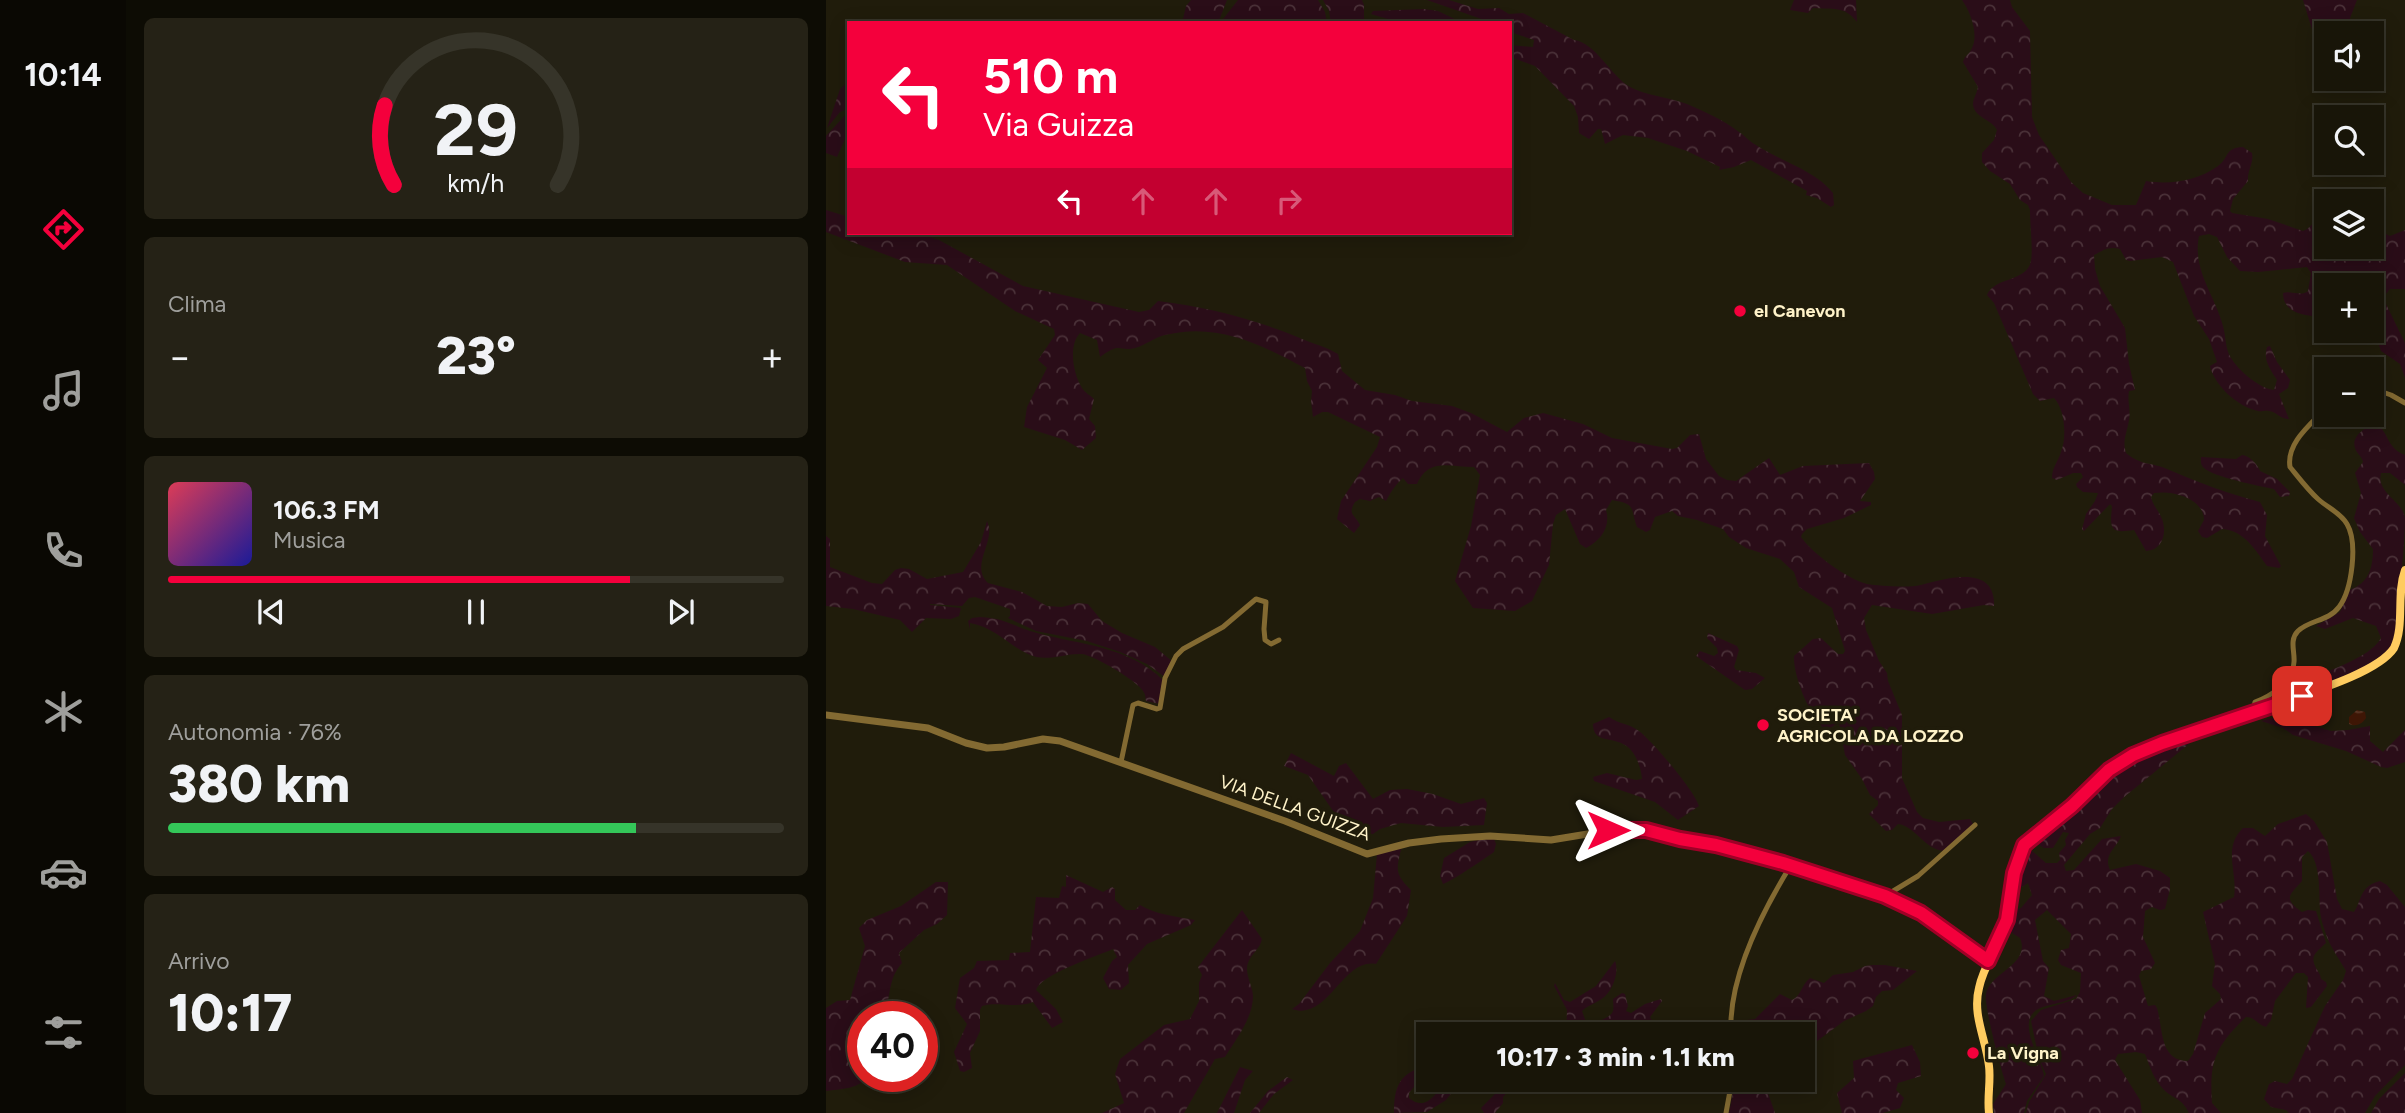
<!DOCTYPE html>
<html lang="it">
<head>
<meta charset="utf-8">
<style>
	body { margin:0; font-family:Figtree,sans-serif; background:#252216; color:#f1f3f6; height:100vh; display:flex; flex-direction:column; font-size:26px; white-space:nowrap }
	* { box-sizing:border-box; margin:0 }
	p { font-size:23px; color:#9f9f9c }
	.icon { flex:none; width:38px; height:38px; fill:none; stroke:currentColor; stroke-width:2; stroke-linecap:round; stroke-linejoin:round }
	.map { position:relative; flex:1; overflow:hidden }
	.side { display:flex; flex-direction:column; gap:18px; padding:18px; background:#0d0c04; width:700px }
	.side>* { flex:none }
	.guide { position:absolute; left:21px; top:21px; width:665px; height:214px; border-radius:0px; box-shadow:0 4px 18px #0003,0 0 0 2px #363429; background:#f4003c; color:#fff; overflow:hidden }
	.fabs { position:absolute; left:1488px; top:21px; display:grid; gap:14px }
	.fabs a { display:grid; place-items:center; width:70px; height:70px; border-radius:0px; background:#181508; box-shadow:0 4px 18px #0003,0 0 0 2px #363429; font-size:35px }
	.speed { position:absolute; left:21px; top:1001px; display:flex; gap:14px; font-size:35px; font-weight:700; text-align:center }
	.speed>* { display:grid; place-content:center; width:91px; height:91px; border-radius:50%; background:#181508; box-shadow:0 4px 18px #0003,0 0 0 2px #363429; line-height:1 }
	.speed .limit { border:10px solid #d22; background:#fff; color:#111 }
	.pin { position:absolute; display:grid; place-items:center; width:60px; height:60px; color:#fff; margin:-30px; border-radius:14px; box-shadow:0 4px 10px #0006 }
	.me { position:absolute; width:77px; margin:-38px; rotate:90deg; stroke-linejoin:round; filter:drop-shadow(0 0 5px #0008) }
	.turn { display:flex; align-items:center; gap:24px; height:147px; padding:0 21px; font-size:32px }
	.turn .icon { width:91px; height:91px; stroke-width:2.5 }
	.turn b { display:block; font-size:49px; line-height:60px }
	.lanes { display:flex; align-items:center; height:66px; padding:0 21px; background:#0003; justify-content:center; gap:35px; direction:ltr }
	.lanes .off { opacity:.35 }
	.big { font-size:52px; font-weight:800; line-height:1.1 }
	.side .tile { flex:1; display:flex; flex-direction:column; justify-content:center; gap:10px; min-width:0; padding:0 24px; border-radius:10px; background:#252216 }
	.side .dial { align-items:center; gap:0 }
	.dial svg { height:182px; overflow:visible; fill:none; stroke:#363429; stroke-width:7; stroke-linecap:round; text-anchor:middle }
	.dial text { fill:#f1f3f6; stroke:none }
	.song { display:flex; align-items:center; gap:21px }
	.cover { width:84px; height:84px; border-radius:10px; background:linear-gradient(135deg,hsl(350 70% 55%),hsl(240 70% 35%)) }
	.played { height:7px; border-radius:4px; background:linear-gradient(90deg,#f4003c 75%,#363429 75%) }
	.keys { display:flex; justify-content:space-around; direction:ltr }
	.heat { display:flex; justify-content:space-between; align-items:center; font-size:38px; direction:ltr }
	.charge { height:10px; border-radius:5px; background:linear-gradient(90deg,#34c759 76%,#363429 0) }
	.trip { position:absolute; left:590px; top:1022px; width:399px; height:70px; border-radius:0px; background:#181508; box-shadow:0 4px 18px #0003,0 0 0 2px #363429; font-weight:800; line-height:70px; text-align:center }
	main { display:flex; flex:1; min-height:0 }
	.tab-bar { display:flex; flex-direction:column; width:126px; justify-content:space-around; align-items:center; background:#0a0803; color:#9f9f9c }
	.tab-bar .icon { width:49px; height:49px }
	.tab-bar .selected { color:#f4003c }
	.tab-bar b { font-size:32px; color:#f1f3f6 }
	.map>svg:first-child { display:block }
	.forest { fill:url(#forest-crowns) }
	.water { fill:url(#water-waves) }
	.lines { fill:none; stroke-linecap:round; stroke-linejoin:round }
	.minor { stroke:#836a32; stroke-width:5 }
	.tertiary { stroke:#836a32; stroke-width:7 }
	.secondary { stroke:#ffcc60; stroke-width:8 }
	.route-casing { stroke:#9f0027; stroke-width:18 }
	.route { stroke:#f4003c; stroke-width:12 }
	.poi-dot { fill:#f4003c; stroke:#201c0b; stroke-width:2.5 }
	.labels { text-anchor:middle; dominant-baseline:central; stroke-width:7; stroke-linejoin:round; paint-order:stroke }
	.poi-label { font-size:18px; font-weight:bold; fill:#fff3c9; stroke:#201c0b; text-anchor:start }
	.street-label { font-size:18px; fill:#fff3c9; stroke:#201c0b }
</style>
</head>
<body>
<main>
<nav class="tab-bar">
<b>10:14</b>
<svg class="icon selected" aria-label="directions" viewBox="0 0 24 24"><path d="M12 3l9 9-9 9-9-9zM9 14v-3h6M13 9l2 2-2 2"/></svg>
<svg class="icon" aria-label="music" viewBox="0 0 24 24"><path d="M9 18V5l10-2v13"/><circle cx="6" cy="18" r="3"/><circle cx="16" cy="16" r="3"/></svg>
<svg class="icon" aria-label="phone" viewBox="0 0 24 24"><path d="M5 4h4l2 5-3 2q2 4 5 5l2-3 5 2v4C11 20 4 13 5 4z"/></svg>
<svg class="icon" aria-label="climate" viewBox="0 0 24 24"><path d="M12 3v18M4 7l16 10M4 17L20 7"/></svg>
<svg class="icon" aria-label="car" viewBox="0 0 24 24"><path d="M5 17H2v-5l4-1 3-4h7l3 4 3 1v5h-3M9 17h6M6 11h13"/><circle cx="7" cy="17" r="2"/><circle cx="17" cy="17" r="2"/></svg>
<svg class="icon" aria-label="filters" viewBox="0 0 24 24"><path d="M4 7h16M4 17h16"/><circle cx="9" cy="7" r="2"/><circle cx="15" cy="17" r="2"/></svg>
</nav>
<section class="side">
<div class="tile dial"><svg viewBox="0 0 100 80">
<path d="M14 69A42 42 0 1 1 86 69"/>
<path d="M14 69A42 42 0 0 1 10 34" stroke="#f4003c"/>
<text x="50" y="56" font-size="32" font-weight="700">29</text>
<text x="50" y="72" font-size="11">km/h</text>
</svg></div>
<div class="tile"><p>Clima</p>
<div class="heat"><a>−</a><b class="big">23°</b><a>+</a></div>
</div>
<div class="tile">
<div class="song"><i class="cover"></i><div><b>106.3 FM</b><p>Musica</p></div></div>
<div class="played"></div>
<div class="keys"><svg class="icon" aria-label="previous" viewBox="0 0 24 24"><path d="M18 5L8 12l10 7zM5 5v14"/></svg><svg class="icon" aria-label="pause" viewBox="0 0 24 24"><path d="M8 5v14M16 5v14"/></svg><svg class="icon" aria-label="next" viewBox="0 0 24 24"><path d="M6 5l10 7-10 7zM19 5v14"/></svg></div>
</div>
<div class="tile"><p>Autonomia · 76%</p><b class="big">380 km</b><div class="charge"></div></div>
<div class="tile"><p>Arrivo</p><b class="big">10:17</b></div>
</section>
<div class="map">
<svg width="1579" height="1113" viewBox="0 0 1579 1113">
	<defs>
		<pattern id="forest-crowns" width="20" height="18" patternUnits="userSpaceOnUse" patternTransform="scale(1.75)"><rect width="20" height="18" fill="#2a0d18"/><path d="M2 6a3 3 0 1 1 6 0M12 15a3 3 0 1 1 6 0" fill="none" stroke="#4a3138"/></pattern>
		<pattern id="water-waves" width="16" height="10" patternUnits="userSpaceOnUse" patternTransform="scale(1.75)"><rect width="16" height="10" fill="#3e1605"/><path d="M0 5q4-4 8 0t8 0" fill="none" stroke="#5b3828"/></pattern>
	</defs>
	<rect width="100%" height="100%" fill="#201c0b"/>
	<path class="forest" d="M365 0H401L394 18 390 22 356 23 360 6Z
		M412 0H492L499 12 501 23H394Z
		M497 0H536L538 5V23H505L503 11Z
		M601 0H623L652 9 673 8 683 14 697 13 748 40C769 42 785 76 804 87 821 96 843 97 861 104 879 112 898 120 913 132 919 136 924 142 930 145 954 161 989 170 1007 193L1008 205 1005 207 991 198 980 195 981 191 925 160 908 167 893 170 894 167 861 151 822 138 797 135 779 144 775 129H772L763 139 753 133 752 117 748 106 709 66 684 57V45L707 47 708 40 684 32V23H667Z
		M968 0H1030L1031 22C1018 5 1007 10 987 8L982 13 964 10Z
		M1136 0H1184L1186 7 1204 31 1206 117 1213 135 1245 182 1257 193 1286 205H1310L1320 181C1344 185 1371 181 1392 166 1404 157 1398 148 1417 147L1426 153C1428 163 1421 171 1422 181L1407 199 1404 211 1406 213 1442 219 1477 231C1488 227 1490 215 1500 208V247H1545V227L1564 236 1579 230V289H1564L1559 295 1560 304 1579 343V378L1574 364 1555 351 1550 337 1527 331H1545V285H1500V317C1482 316 1457 315 1457 293 1465 290 1475 297 1482 291L1485 273 1481 267 1432 272 1414 271 1401 257 1391 237 1383 234 1373 236C1366 270 1389 295 1397 326 1400 336 1399 349 1405 358 1412 370 1434 389 1448 390L1451 380C1444 369 1437 360 1441 347L1444 346 1451 362 1464 380 1462 388 1453 394 1463 419C1454 419 1451 412 1443 411 1439 410 1435 412 1432 411 1412 407 1388 385 1384 366L1391 362 1383 339 1368 316 1347 262 1336 257 1304 261 1300 260 1294 249C1282 246 1278 250 1268 255L1269 269 1274 286 1299 328 1303 364 1309 390 1303 391C1301 401 1305 410 1303 420 1301 433 1296 440 1300 453 1316 466 1325 462 1341 469 1371 482 1403 494 1434 502L1441 515 1439 536 1455 566 1453 568 1441 566C1430 551 1418 530 1396 529L1381 538 1376 537 1372 531 1378 520C1378 498 1346 490 1328 493L1325 497C1327 506 1333 511 1336 519 1341 533 1337 550 1320 551L1308 530C1283 534 1284 528 1286 506L1284 504 1258 531 1256 529 1260 514 1269 501 1272 493 1257 492 1251 487 1250 484 1257 477 1255 473H1247L1231 480 1226 478C1226 467 1232 462 1235 452 1241 438 1239 409 1228 398L1214 401 1207 394 1168 303 1161 295C1168 277 1201 282 1205 261 1207 248 1204 225 1204 210L1202 205 1194 200 1184 184 1164 171 1156 162V153L1168 140 1171 130C1166 119 1148 118 1147 104 1147 99 1151 93 1152 87L1137 62C1139 55 1143 55 1146 48 1153 34 1144 11 1136 0Z
		M1477 0H1531L1524 18 1533 33H1500V47L1488 36Z
		M598 9 612 11 637 23H575L545 14 547 11Z
		M23 81V108L14 112 1 128 14 89Z
		M23 111V130L11 157 0 153V136Z
		M0 210 23 217V233L101 236 113 240 197 286 313 312 323 310 332 301C383 307 435 321 481 341 492 345 502 348 512 354L516 371 539 390 569 395 586 401 626 406 645 413 681 432 698 418 717 413 757 424 786 438 846 449 851 448 864 435 873 434 880 459 893 476 901 480 910 481 943 458 954 475 977 466 1043 463 1048 472 1049 479 1034 501 1045 502V505L1018 518 981 529 976 534 975 537C986 553 1021 579 1041 584 1053 586 1083 588 1095 585 1118 579 1170 563 1168 606L1158 605 1106 614 1046 605 1038 618 1040 630 1053 661 1061 673 1062 681 1076 715V778L1091 812 1097 818 1113 822 1144 819 1147 824 1119 851C1098 850 1090 826 1072 824L1066 830 1060 831 1043 814 1052 805V801L1044 795 1036 779 1019 755 1013 723 1000 730C984 718 967 676 968 656L987 639 995 638 1012 654H1017L1019 651 1006 608 973 587 968 572 954 559 920 548 903 537 897 529 871 520 852 516 846 511 829 517 824 530 820 532 811 527C804 508 811 504 786 500L780 510C785 526 775 541 760 548L754 544 739 509 730 515 727 524 723 565 706 601 689 611 647 608 629 581 645 526 654 475 648 467C624 467 603 457 591 484H582L577 478C569 485 565 492 560 501L553 497 544 501 534 499 529 502C521 515 529 514 534 525L528 533 511 519 515 501 551 447 554 437 502 412H496L487 417 485 401 486 391 481 381 479 368C434 344 391 322 339 335 329 337 320 345 309 348 293 352 295 341 274 357L271 340 254 333C242 346 247 373 256 388 259 393 264 395 268 399L263 419 269 426 270 438 256 450 239 440 198 427 201 407 221 368 212 360 229 335 228 329 189 311 121 265 79 262 0 232Z
		M1549 423C1563 431 1560 448 1579 455V485L1564 473H1555C1550 493 1576 500 1579 518 1579 539 1576 562 1575 583 1574 594 1574 633 1570 642 1554 671 1467 696 1435 706L1466 683 1473 685C1496 671 1543 660 1555 638L1550 626 1527 618 1499 629 1490 626 1514 612 1524 590C1542 583 1547 569 1547 549L1534 532 1528 518 1535 493 1529 473 1537 462C1536 456 1530 453 1529 448 1525 435 1540 428 1549 423Z
		M1416 455C1423 455 1432 465 1434 471L1451 479 1464 492 1463 496 1454 497 1448 489C1436 487 1385 476 1378 468 1374 464 1375 462 1375 457L1410 459Z
		M161 521C171 541 143 565 162 583L196 592 221 606 236 607 252 603 262 604 276 621 296 633 329 647 347 662 339 677 321 664 294 652 261 641 210 631 182 618 184 616V609L149 597 143 598 136 606 104 604V605L135 608 133 616 125 619 100 618 86 632 74 620 27 609 0 606V536L4 539V567L46 583 56 584 69 570 75 568 83 569 101 579 137 572 155 542Z
		M154 617C180 618 188 627 211 633 255 645 302 646 337 680L334 704 320 701C319 697 320 695 317 691 310 680 269 656 256 654 238 653 220 663 202 654 181 644 168 627 144 623V629L142 621 146 618Z
		M882 633 911 646 913 650 908 667 910 670 930 673 939 678 926 689 919 690 870 656 874 651 888 656 892 653 891 648 881 638Z
		M783 717C793 724 804 724 813 731 827 742 868 790 873 806L852 820 829 802 768 781 767 777 781 773 810 780 816 779C815 767 809 749 797 744 785 737 767 743 767 724Z
		M1446 718 1472 721 1505 731 1522 730 1544 726V741L1557 752 1579 730V762L1561 768 1555 767 1520 751 1467 735 1457 728 1435 721Z
		M1367 735 1364 743 1297 798 1286 809 1274 828 1264 834 1238 865 1240 871 1248 870 1276 839 1295 836C1290 849 1277 854 1284 870L1310 864 1334 871 1344 878V889L1339 909 1334 910 1326 907 1319 911 1317 937 1329 963 1325 969 1315 971 1313 976 1322 1006 1329 1005 1331 1008C1337 1027 1333 1061 1362 1061L1367 1054 1379 1013 1395 999 1394 994 1386 986 1389 964 1377 912 1408 897C1412 873 1396 848 1417 828H1427L1439 836 1452 824 1480 814 1488 821 1501 842 1511 899 1516 909 1528 912C1536 899 1534 886 1554 881L1561 885 1579 907V1065L1549 1096 1539 1113H1463L1460 1110 1445 1107 1438 1099 1443 1084 1449 1081 1461 1084 1466 1079 1499 1006 1517 980 1520 971C1513 958 1503 946 1499 931 1497 925 1494 916 1494 909 1493 894 1495 862 1482 851L1476 857V881C1464 895 1456 898 1476 912L1482 910 1490 911 1500 943C1487 955 1483 957 1493 973 1497 981 1492 977 1500 982L1501 986 1485 1007 1480 1008 1482 977 1478 973H1470L1449 1001 1445 1020 1440 1027C1432 1025 1429 1017 1420 1017 1390 1046 1383 1060 1386 1103L1395 1113H1363C1356 1098 1349 1100 1338 1090 1328 1080 1324 1067 1319 1054L1310 1052 1292 1054 1289 1060 1314 1100 1316 1113H1200L1203 1102 1220 1074 1213 1059 1205 1021 1215 1010 1250 999 1254 992 1255 973 1235 965 1232 960 1235 950 1243 948 1245 934 1221 910 1209 920 1217 961 1223 968 1218 996 1228 1001 1251 995C1243 1002 1231 1003 1220 1006 1184 1015 1215 1055 1218 1076L1201 1101 1198 1113H1168L1167 1104 1180 1084C1175 1069 1158 1007 1160 994 1164 972 1205 965 1194 938L1183 931 1189 909 1195 908 1206 895 1202 883 1196 887 1191 885 1193 867 1200 850H1205L1220 863H1231L1234 860 1233 853 1240 845 1239 840 1243 833 1237 832 1227 848H1218L1210 843 1212 837 1256 803 1297 766 1319 754Z
		M465 753 508 776 513 766 520 763 547 799 564 790 581 789 607 794 635 804 658 798 661 803 658 825 617 827 575 823 554 829 547 834 540 833 512 818 482 775 458 766Z
		M661 838 668 839 670 844 668 852C658 859 626 881 617 884L614 876 618 858 644 842Z
		M576 845C571 868 567 873 585 890L581 916 550 964C516 958 502 1022 466 1009L473 1004 504 963 534 931 547 898 551 854Z
		M240 875 277 892 286 887 289 889V900L300 910H309L314 905C328 914 352 917 369 920L365 925 321 944 302 965 303 983 295 990 283 989 277 978 286 961 291 957 287 949C271 956 214 975 210 990L230 1009 237 1022 226 1028 207 1002C189 1009 173 1001 156 1006L154 1010V1031L144 1053 146 1068 138 1072 134 1071 128 1052 141 1024 129 1008 134 978 148 968 151 961 183 960 184 953 204 952 210 897 233 898 236 886 240 887Z
		M110 882H122L121 915 111 924 98 930 73 953 76 963C59 982 67 1002 55 1017H37V1053L29 1072 30 1074 37 1071V1076H41C35 1089 14 1089 0 1091V1008L11 1001 24 1000 39 946 33 928 41 920 75 906Z
		M416 910 436 939C434 949 425 954 422 963 418 973 427 986 427 996 427 1018 410 1039 399 1057L389 1059 358 1113H276L298 1103 289 1074 294 1059 338 1025 364 1019 373 1001V983L376 975 372 967Z
		M789 961C793 970 788 987 781 994 775 1002 763 1004 756 1011L761 1025C768 1023 785 1018 787 1011 788 1007 787 1003 787 999L796 993 799 994 802 1006 800 1011 805 1013 819 1004 835 999 836 1001 824 1017 827 1023 777 1034H740L741 1010 728 986 729 983 738 1000 744 1002 770 986Z
		M1046 965H1059L1091 971 1067 990 1056 991 1050 997 1047 1006 1040 1011 1018 1021 983 1047H977L976 1034H963L954 1021 946 1022 933 1034H921V1020L929 1019 954 994 966 1000C976 995 975 985 984 978L998 983 1007 975 1027 972 1039 966Z
		M1086 1045 1094 1062 1095 1076 1072 1083 1070 1090 1078 1098 1074 1108 1057 1113H1016L1011 1093 1028 1078 1027 1061Z
		M602 1065V1078L591 1083 583 1093V1098C601 1113 611 1091 621 1080H636L620 1100 601 1112 568 1113C568 1085 574 1073 602 1065Z
		M414 1067 427 1071 419 1080 408 1113H391Z
		M1579 1073V1113H1545L1553 1099Z
		M461 1077 467 1080 448 1094 433 1113H424L442 1091Z
		M683 1080H692L677 1097V1103L669 1113H658L655 1108Z
		M933 1080 938 1082 949 1113H903L908 1087C920 1096 926 1092 933 1080Z"/>
	<path class="water" d="M1531 710 1539 712 1540 718C1536 724 1530 727 1523 724V717Z"/>
	<g class="lines">
		<path class="minor" d="M1545 388 1565 395 1579 403
			M1427 713 1429 702C1445 696 1467 682 1468 662 1469 652 1463 640 1472 631 1483 620 1503 621 1513 607 1526 590 1532 543 1521 524 1515 513 1502 508 1492 499 1482 490 1473 478 1464 467 1460 443 1485 424 1500 408
			M295 762 307 705 312 703 331 709 334 708 339 678 350 656 357 649 397 627 430 599 440 602 438 629 439 640 445 644 453 640
			M1059 896 1092 876 1149 825
			M905 1034C902 979 936 912 965 865
			M900 1113 906 1080"/>
		<path class="tertiary" d="M0 715 102 728 140 743 161 748 178 747 217 739 234 741 459 821 541 854 583 843 615 839 664 836 725 840 792 829 820 830 854 839 890 845 957 863 1070 900 1095 913 1162 961"/>
		<path class="secondary" d="M1163 1113C1161 1097 1165 1081 1163 1066 1160 1039 1146 1015 1153 988 1158 963 1175 944 1181 920 1188 896 1185 869 1197 847 1206 831 1231 819 1245 807 1261 793 1274 776 1292 764 1336 734 1414 718 1465 699 1492 690 1553 671 1568 648 1579 625 1570 595 1579 570"/>
	</g>
	<g class="lines">
		<g class="route-casing">
			<path id="route" d="M782 830H820L854 839 890 845 957 863 1059 896 1095 913 1162 961 1181 920 1188 873 1198 845 1246 806 1283 770 1307 755 1336 743 1476 696"/>
		</g>
		<use href="#route" class="route"/>
	</g>
	<g class="poi-dot">
		<circle cx="914" cy="311" r="7"/>
		<circle cx="937" cy="725" r="7"/>
		<circle cx="1147" cy="1053" r="7"/>
	</g>
	<g class="labels">
		<g class="poi-label">
			<text x="928" y="311">el Canevon</text>
			<text x="951" y="715">SOCIETA'<tspan x="951" dy="21">AGRICOLA DA LOZZO</tspan></text>
			<text x="1161" y="1053">La Vigna</text>
		</g>
		<g class="street-label">
			<text transform="translate(469 808) rotate(20)">VIA DELLA GUIZZA</text>
		</g>
	</g>
</svg>
<div class="fabs">
<a><svg class="icon" aria-label="sound" viewBox="0 0 24 24"><path d="M4 9h4l5-4v14l-5-4H4zM17 9q2 3 0 6"/></svg></a>
<a><svg class="icon" aria-label="search" viewBox="0 0 24 24"><circle cx="10" cy="10" r="6"/><path d="M15 15l6 6"/></svg></a>
<a><svg class="icon" aria-label="layers" viewBox="0 0 24 24"><path d="M12 4l9 5-9 5-9-5zM3 14l9 5 9-5"/></svg></a>
<a>+</a>
<a>−</a>
</div>
<div class="speed"><div class="limit">40</div></div>
<div class="pin" style="left:1476px;top:696px;background:#d93025"><svg class="icon" aria-label="arrive" viewBox="0 0 24 24"><path d="M6 21V4h12l-3 4 3 4H6"/></svg></div>
<svg class="me" style="left:782px;top:830px" viewBox="-20 -20 40 40"><path d="M0-17L14 15 0 8-14 15z" fill="#f4003c" stroke="#fff" stroke-width="4"/></svg>
<div class="trip">10:17 · 3 min · 1.1 km</div>
<div class="guide">
<div class="turn"><svg class="icon" aria-label="left" viewBox="0 0 24 24"><path d="M17 20v-9H6M10 6l-5 5 5 5"/></svg><div><b>510 m</b>Via Guizza</div></div>
<div class="lanes"><svg class="icon" aria-label="left" viewBox="0 0 24 24"><path d="M17 20v-9H6M10 6l-5 5 5 5"/></svg><svg class="icon off" aria-label="ahead" viewBox="0 0 24 24"><path d="M12 20V5M6 11l6-6 6 6"/></svg><svg class="icon off" aria-label="ahead" viewBox="0 0 24 24"><path d="M12 20V5M6 11l6-6 6 6"/></svg><svg class="icon off" aria-label="right" viewBox="0 0 24 24"><path d="M7 20v-9h11M14 6l5 5-5 5"/></svg></div>
</div>
</div>
</main>
</body>
</html>
